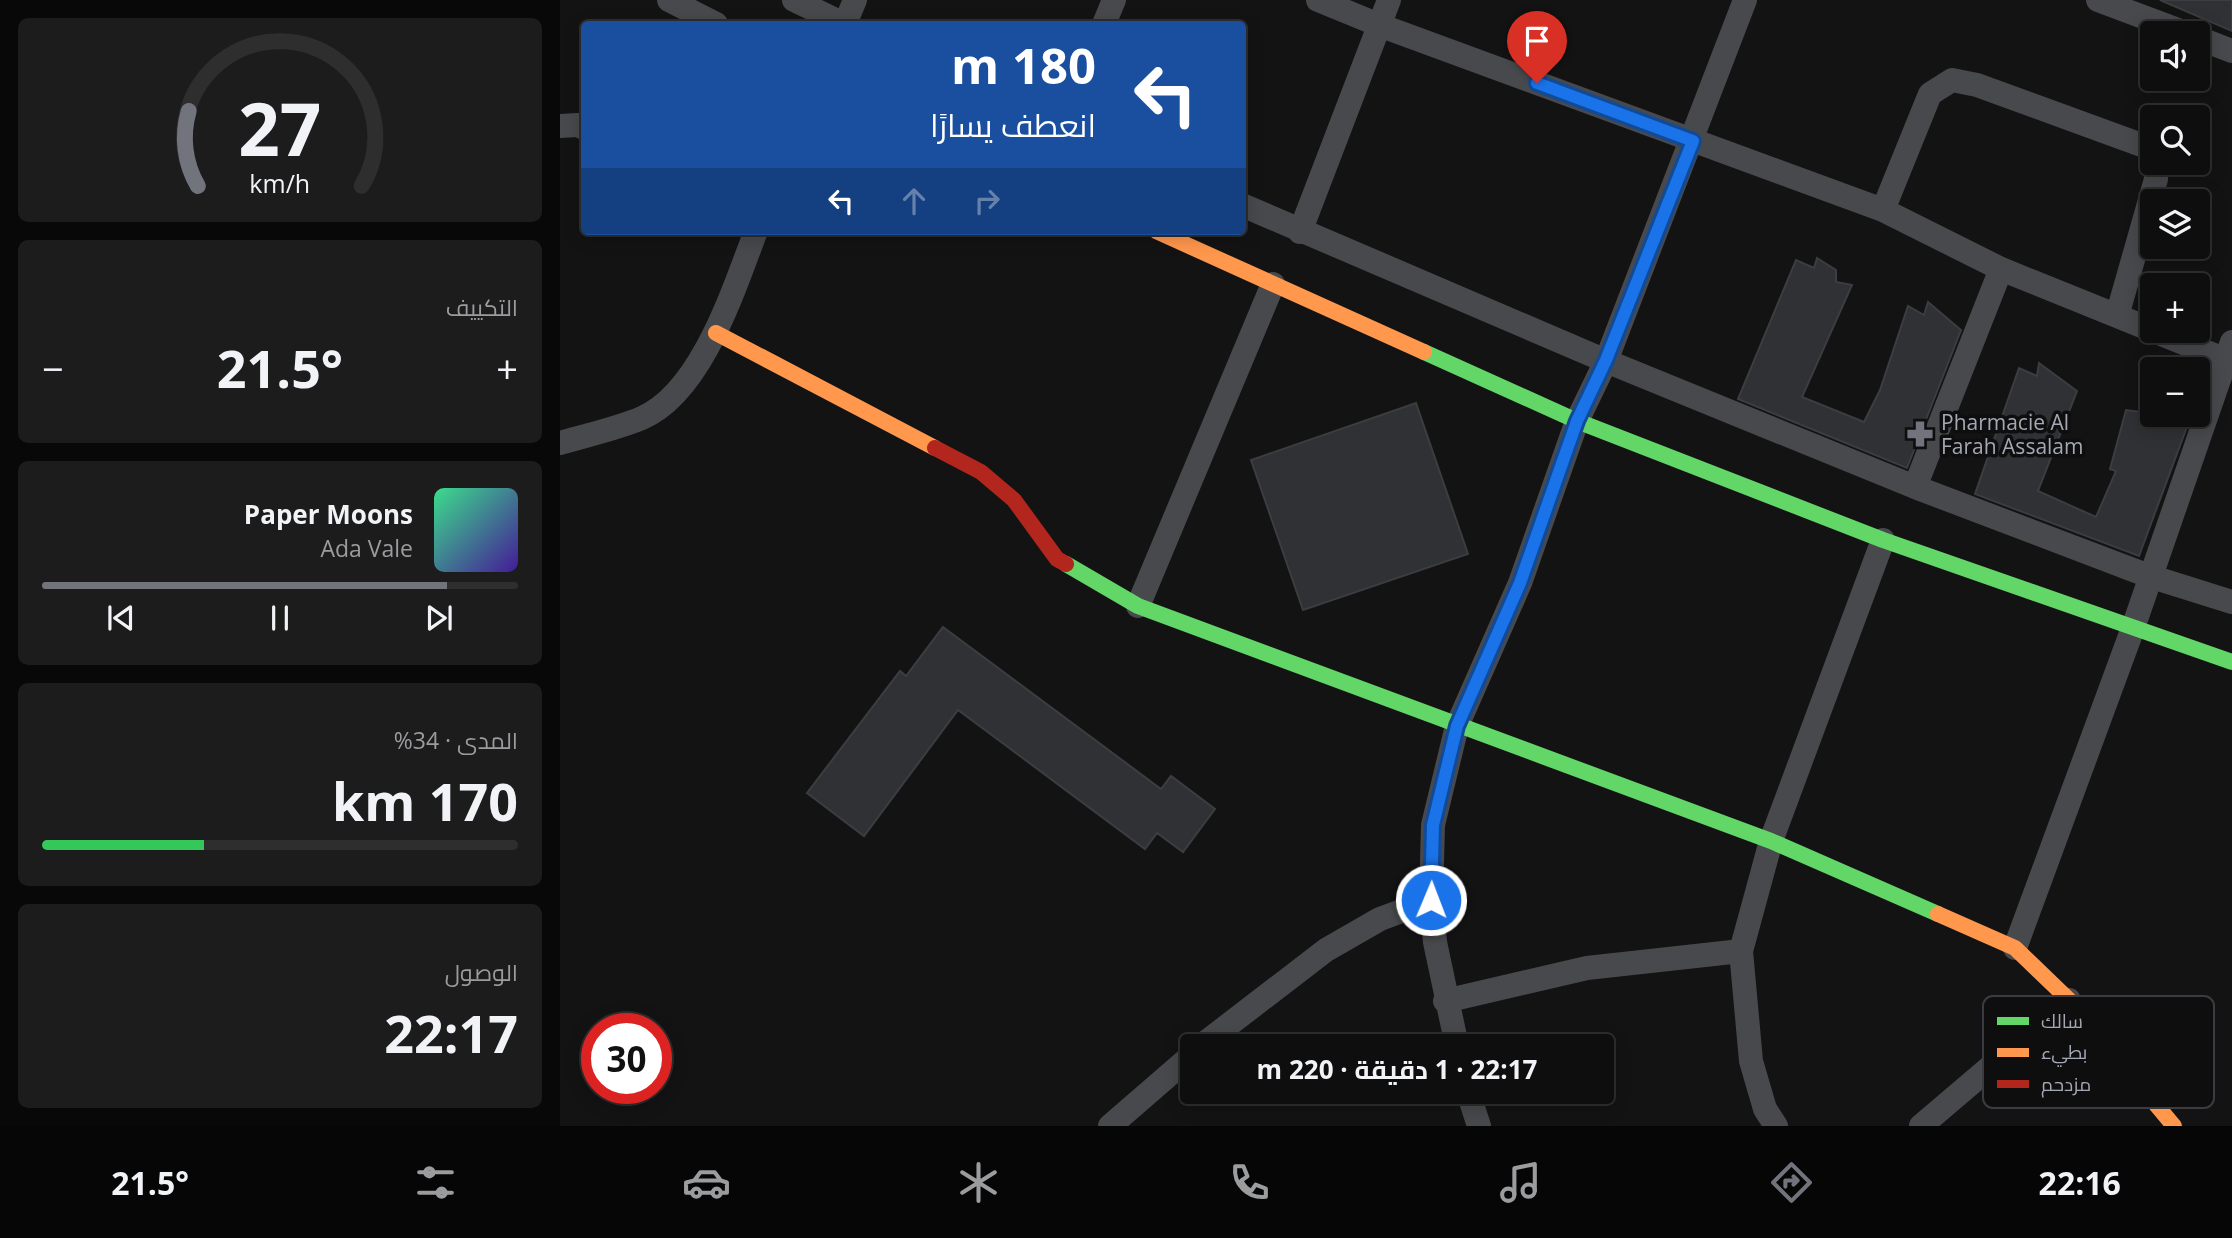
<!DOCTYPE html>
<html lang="ar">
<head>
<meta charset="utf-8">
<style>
	body { margin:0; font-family:"Open Sans",Cairo,sans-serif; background:#1c1c1d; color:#f1f3f6; direction:rtl; height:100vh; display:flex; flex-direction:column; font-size:26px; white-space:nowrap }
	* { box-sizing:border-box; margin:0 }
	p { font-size:23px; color:#9b9c9e }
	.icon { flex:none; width:38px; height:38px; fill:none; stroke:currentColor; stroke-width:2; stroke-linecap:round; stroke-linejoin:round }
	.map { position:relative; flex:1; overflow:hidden; direction:ltr }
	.details { display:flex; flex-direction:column; gap:18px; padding:18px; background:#080808; width:560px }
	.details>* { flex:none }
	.top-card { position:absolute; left:21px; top:21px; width:665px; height:214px; border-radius:7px; box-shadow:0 4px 18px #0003,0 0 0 2px #2e2e2f; direction:rtl; background:#1a4fa0; color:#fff; overflow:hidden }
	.controls { position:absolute; left:1580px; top:21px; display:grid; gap:14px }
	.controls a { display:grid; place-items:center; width:70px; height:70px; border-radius:7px; background:#0e0e0f; box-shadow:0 4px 18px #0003,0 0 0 2px #2e2e2f; font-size:35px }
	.speed { position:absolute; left:21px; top:1013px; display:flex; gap:14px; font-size:35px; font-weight:700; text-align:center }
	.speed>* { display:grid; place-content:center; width:91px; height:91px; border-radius:50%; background:#0e0e0f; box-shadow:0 4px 18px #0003,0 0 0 2px #2e2e2f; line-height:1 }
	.speed .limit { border:10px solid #d22; background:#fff; color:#111 }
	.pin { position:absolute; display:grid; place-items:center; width:60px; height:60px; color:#fff; margin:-72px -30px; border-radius:50% 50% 50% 0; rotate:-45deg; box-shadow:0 0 7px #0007 }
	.pin .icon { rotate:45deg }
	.me { position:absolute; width:77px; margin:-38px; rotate:1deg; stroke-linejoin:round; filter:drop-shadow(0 0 5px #0008) }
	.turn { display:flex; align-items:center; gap:24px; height:147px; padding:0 35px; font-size:32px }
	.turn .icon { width:91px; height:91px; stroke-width:2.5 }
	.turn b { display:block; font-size:49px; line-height:60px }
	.lanes { display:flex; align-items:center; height:66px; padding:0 35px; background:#0003; justify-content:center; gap:35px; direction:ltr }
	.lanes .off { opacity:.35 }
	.big { font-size:52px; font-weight:700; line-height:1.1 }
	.details .card { flex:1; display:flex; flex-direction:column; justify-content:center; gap:10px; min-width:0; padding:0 24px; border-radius:10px; background:#1c1c1d }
	.details .dial { align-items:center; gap:0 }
	.dial svg { height:182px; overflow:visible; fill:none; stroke:#2e2e2f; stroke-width:7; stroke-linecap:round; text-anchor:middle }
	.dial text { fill:#f1f3f6; stroke:none }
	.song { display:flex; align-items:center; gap:21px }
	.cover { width:84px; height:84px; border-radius:10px; background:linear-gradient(135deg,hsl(150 70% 55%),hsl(260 70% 35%)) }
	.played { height:7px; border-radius:4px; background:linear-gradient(90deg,#71747c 85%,#2e2e2f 85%) }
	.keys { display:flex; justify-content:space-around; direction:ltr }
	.heat { display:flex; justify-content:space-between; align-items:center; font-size:38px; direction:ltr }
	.charge { height:10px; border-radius:5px; background:linear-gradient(90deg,#34c759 34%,#2e2e2f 0) }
	.trip { position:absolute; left:620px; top:1034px; width:434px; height:70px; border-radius:7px; background:#0e0e0f; box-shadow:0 4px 18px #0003,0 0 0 2px #2e2e2f; font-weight:700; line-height:70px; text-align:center; direction:rtl }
	.tab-bar { display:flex; height:112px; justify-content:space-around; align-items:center; background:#060606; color:#9b9c9e }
	.tab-bar .icon { width:49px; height:49px }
	.tab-bar .selected { color:#71747c }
	.tab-bar b { font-size:32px; color:#f1f3f6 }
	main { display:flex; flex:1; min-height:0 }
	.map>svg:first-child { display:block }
	.building { fill:#303134; stroke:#3c3d40; stroke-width:2 }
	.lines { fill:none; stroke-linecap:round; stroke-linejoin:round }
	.street { stroke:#48494c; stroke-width:24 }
	.fast { stroke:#63d668; stroke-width:16 }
	.slow { stroke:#ff974d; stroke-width:16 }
	.jam { stroke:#b3261e; stroke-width:16 }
	.route-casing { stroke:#114b97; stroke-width:18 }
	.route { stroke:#1a73e8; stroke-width:12 }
	.labels { text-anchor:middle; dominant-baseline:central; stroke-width:7; stroke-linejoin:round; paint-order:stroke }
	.poi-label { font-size:21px; fill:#a4a8b4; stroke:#0e0e0f; text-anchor:start }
	.key { fill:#0e0e0f; stroke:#3b3c41; stroke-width:2 }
	.key-label { font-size:19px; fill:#a4a8b4 }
</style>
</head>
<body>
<main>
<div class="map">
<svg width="1672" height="1126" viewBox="0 0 1672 1126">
	<rect width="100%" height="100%" fill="#131314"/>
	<path class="building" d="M1600 0H1672V31Z
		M1257 258 1276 270V282L1292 285 1242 397 1304 422 1320 390 1348 306 1364 315 1368 302 1401 330 1347 468 1178 399 1236 260 1254 268Z
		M1479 363 1517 391 1478 491 1536 517 1556 471 1550 469 1566 410 1589 413 1588 403 1592 406V415H1610L1628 424 1579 556 1415 494 1459 368 1477 376Z
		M856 403 908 554 743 610 691 460Z
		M383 627 601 789 611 776 655 809 623 852 597 833 585 849 398 710 304 836 247 793 340 671 346 676Z"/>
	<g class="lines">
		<path class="street" d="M109 0 156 24
			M234 0 284 24
			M758 0 819 25 1323 210 1441 269 1592 330
			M1538 0 1626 33
			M285 24 295 0
			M544 24 554 0
			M1638 38 1672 51
			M0 126 18 125 24 128
			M682 205 1046 361 1355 487 1589 576 1672 602
			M1323 210 1370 94 1392 80 1417 85 1587 147 1592 154
			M740 232 829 0
			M1557 316 1596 179V163
			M1594 331 1666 360
			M0 443C27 435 56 429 82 418 142 392 174 288 196 231
			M1355 487 1441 269
			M578 606 713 284
			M1455 948 1573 628 1672 342
			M885 1001 1027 968 1181 951
			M641 1046 766 950 820 919 871 900
			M897 1046 875 942 871 900 873 825 897 726 960 583 1017 421 1046 361 1185 0
			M908 1092 919 1126
			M550 1126 632 1055
			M1216 1126 1205 1109 1191 1061 1181 951 1211 841 1323 540
			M1361 1126 1509 1000"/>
		<path class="fast" d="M864 352 1017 421 1323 540 1672 662
			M506 564 578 606 1211 841 1378 914"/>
		<path class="slow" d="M596 231 864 352
			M156 333 375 448
			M1378 914 1455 948 1509 1000 1614 1126"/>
		<path class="jam" d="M375 448 421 472 454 500 497 559 506 564"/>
	</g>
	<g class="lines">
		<g class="route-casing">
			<path id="route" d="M871 900 873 825 897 726 960 583 1017 421 1046 360 1133 141 977 83"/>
		</g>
		<use href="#route" class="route"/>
	</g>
	<defs>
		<g id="pharmacy-bare" transform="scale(2.1)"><path d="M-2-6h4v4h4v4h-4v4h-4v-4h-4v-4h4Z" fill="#71747c" stroke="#0e0e0f" stroke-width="2.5" paint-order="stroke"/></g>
	</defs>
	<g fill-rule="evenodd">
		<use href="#pharmacy-bare" x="1360" y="434"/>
	</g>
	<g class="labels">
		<g class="poi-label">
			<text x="1381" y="422">Pharmacie Al<tspan x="1381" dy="24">Farah Assalam</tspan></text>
		</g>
	</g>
	<rect x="1423" y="996" width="231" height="112" rx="10" class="key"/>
	<rect x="1437" y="1017" width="32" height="8" fill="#63d668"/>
	<rect x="1437" y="1048" width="32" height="9" fill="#ff974d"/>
	<rect x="1437" y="1080" width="32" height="8" fill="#b3261e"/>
	<g class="key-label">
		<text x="1481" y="1028">سالك</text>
		<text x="1481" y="1059">بطيء</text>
		<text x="1481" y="1091">مزدحم</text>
	</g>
</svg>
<div class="controls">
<a><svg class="icon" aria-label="sound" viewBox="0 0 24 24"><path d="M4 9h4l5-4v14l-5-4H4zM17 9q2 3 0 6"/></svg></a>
<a><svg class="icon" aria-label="search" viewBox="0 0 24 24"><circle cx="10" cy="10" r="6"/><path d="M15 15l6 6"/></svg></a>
<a><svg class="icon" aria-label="layers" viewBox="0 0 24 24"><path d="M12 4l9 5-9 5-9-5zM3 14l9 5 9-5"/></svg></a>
<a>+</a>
<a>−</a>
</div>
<div class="speed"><div class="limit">30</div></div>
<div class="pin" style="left:977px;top:83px;background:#d93025"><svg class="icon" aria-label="arrive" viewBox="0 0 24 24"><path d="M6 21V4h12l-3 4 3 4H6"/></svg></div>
<svg class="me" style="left:871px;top:900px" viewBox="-20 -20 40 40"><circle r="17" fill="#1a73e8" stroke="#fff" stroke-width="3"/><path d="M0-11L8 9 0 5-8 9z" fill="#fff"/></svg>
<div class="trip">22:17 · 1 دقيقة · 220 m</div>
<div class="top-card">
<div class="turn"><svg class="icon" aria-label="left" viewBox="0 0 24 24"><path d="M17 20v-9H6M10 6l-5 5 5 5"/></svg><div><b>180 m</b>انعطف يسارًا</div></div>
<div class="lanes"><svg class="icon" aria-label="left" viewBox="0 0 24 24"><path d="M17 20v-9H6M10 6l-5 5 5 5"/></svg><svg class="icon off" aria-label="ahead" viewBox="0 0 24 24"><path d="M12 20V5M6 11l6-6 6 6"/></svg><svg class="icon off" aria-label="right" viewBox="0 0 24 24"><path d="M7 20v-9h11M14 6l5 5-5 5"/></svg></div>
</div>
</div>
<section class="details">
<div class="card dial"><svg viewBox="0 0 100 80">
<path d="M14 69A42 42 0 1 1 86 69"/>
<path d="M14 69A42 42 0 0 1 10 36" stroke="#71747c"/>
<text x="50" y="56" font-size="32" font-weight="700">27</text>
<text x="50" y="72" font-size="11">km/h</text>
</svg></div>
<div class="card"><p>التكييف</p>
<div class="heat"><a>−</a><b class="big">21.5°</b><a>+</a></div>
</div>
<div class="card">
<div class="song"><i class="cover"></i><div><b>Paper Moons</b><p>Ada Vale</p></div></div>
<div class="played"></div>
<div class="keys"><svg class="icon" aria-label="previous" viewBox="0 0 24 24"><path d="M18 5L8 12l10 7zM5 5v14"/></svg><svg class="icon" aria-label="pause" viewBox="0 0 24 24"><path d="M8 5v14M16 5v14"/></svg><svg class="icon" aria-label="next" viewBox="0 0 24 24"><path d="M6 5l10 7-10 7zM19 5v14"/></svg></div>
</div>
<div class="card"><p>المدى · 34%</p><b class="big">170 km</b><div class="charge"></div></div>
<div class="card"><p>الوصول</p><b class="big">22:17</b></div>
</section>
</main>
<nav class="tab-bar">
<b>22:16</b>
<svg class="icon selected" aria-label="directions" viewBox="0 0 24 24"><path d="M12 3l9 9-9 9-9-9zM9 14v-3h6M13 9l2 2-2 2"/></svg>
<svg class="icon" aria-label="music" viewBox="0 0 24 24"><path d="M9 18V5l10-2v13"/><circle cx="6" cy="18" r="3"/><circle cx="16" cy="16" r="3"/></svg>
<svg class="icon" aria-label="phone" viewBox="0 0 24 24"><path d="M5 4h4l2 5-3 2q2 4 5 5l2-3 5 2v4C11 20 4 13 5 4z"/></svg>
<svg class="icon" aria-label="climate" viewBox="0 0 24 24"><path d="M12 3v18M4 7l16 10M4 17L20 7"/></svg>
<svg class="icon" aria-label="car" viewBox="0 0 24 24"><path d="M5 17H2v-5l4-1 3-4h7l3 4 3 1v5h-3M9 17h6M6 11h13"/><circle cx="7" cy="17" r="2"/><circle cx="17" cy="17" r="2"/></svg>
<svg class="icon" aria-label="filters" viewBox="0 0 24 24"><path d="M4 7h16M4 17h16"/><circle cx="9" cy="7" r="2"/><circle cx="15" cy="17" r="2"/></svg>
<b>21.5°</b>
</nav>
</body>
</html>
